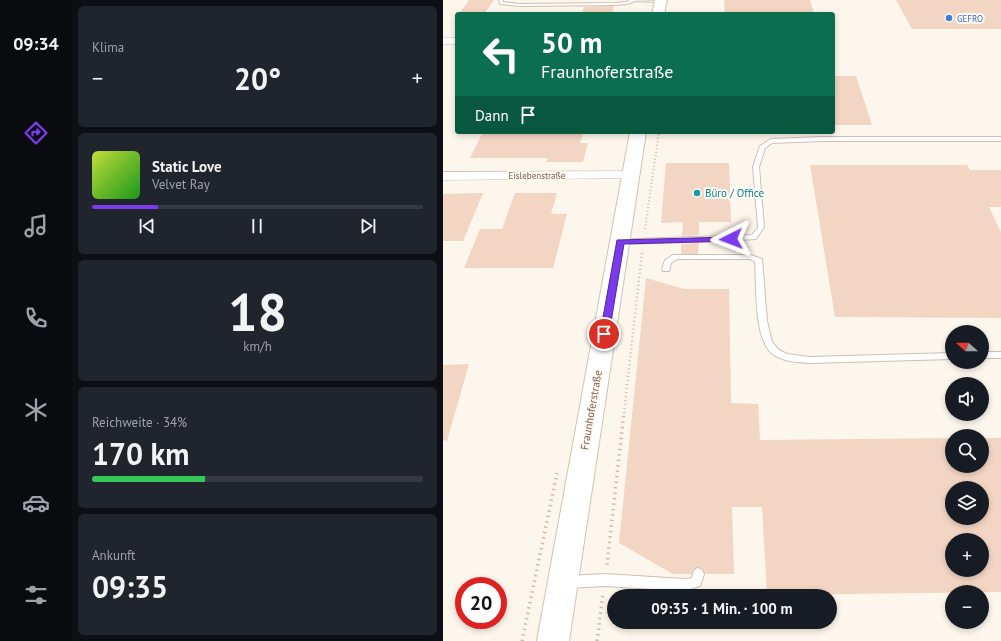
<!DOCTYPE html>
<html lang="de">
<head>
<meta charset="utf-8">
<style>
	body { margin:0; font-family:"PT Sans",sans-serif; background:#20242c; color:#f1f3f6; height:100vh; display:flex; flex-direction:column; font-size:15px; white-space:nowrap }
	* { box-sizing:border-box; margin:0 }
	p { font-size:13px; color:#9ea1a6 }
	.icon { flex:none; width:22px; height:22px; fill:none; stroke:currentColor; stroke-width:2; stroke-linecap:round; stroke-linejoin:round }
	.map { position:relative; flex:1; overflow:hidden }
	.details { display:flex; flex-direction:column; gap:6px; padding:6px; background:#0d0f14; width:371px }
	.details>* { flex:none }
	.hud { position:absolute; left:12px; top:12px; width:380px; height:122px; border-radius:4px; box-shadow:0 2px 6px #0003; background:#0b6e4f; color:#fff; overflow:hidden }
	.needle { width:26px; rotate:291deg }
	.controls { position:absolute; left:502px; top:325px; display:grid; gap:8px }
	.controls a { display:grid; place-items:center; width:44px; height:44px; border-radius:50%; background:#171b24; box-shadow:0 2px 6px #0003; font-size:20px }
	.speed { position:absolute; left:12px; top:577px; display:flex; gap:8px; font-size:20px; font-weight:700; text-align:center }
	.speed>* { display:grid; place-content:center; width:52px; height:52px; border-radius:50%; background:#171b24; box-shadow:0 2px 6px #0003; line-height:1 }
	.speed .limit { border:6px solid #d22; background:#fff; color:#111 }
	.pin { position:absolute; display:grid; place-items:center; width:34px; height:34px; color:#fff; margin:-17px; border:2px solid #fff; border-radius:50%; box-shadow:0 1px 4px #0007 }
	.me { position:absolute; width:44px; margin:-22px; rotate:267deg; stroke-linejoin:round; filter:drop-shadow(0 0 3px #0008) }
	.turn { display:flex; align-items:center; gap:14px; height:84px; padding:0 20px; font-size:18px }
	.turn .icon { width:52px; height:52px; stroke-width:2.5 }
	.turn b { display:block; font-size:28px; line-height:34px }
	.then { display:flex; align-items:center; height:38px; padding:0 20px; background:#0003; gap:8px; font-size:15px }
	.big { font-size:30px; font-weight:600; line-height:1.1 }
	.details .widget { flex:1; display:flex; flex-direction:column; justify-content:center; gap:6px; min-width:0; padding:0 14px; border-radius:6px; background:#20242c }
	.details .dial { align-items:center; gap:0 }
	.dial b { font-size:52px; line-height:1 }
	.song { display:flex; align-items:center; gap:12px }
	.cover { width:48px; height:48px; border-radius:6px; background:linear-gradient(135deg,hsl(70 70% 55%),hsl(120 70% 35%)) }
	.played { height:4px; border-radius:2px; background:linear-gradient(90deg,#7c3aed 20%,#363941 20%) }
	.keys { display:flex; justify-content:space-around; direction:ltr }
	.heat { display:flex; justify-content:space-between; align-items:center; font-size:22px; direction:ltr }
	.charge { height:6px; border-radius:3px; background:linear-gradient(90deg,#34c759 34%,#363941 0) }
	.trip { position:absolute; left:164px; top:589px; width:230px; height:40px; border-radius:20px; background:#171b24; box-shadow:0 2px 6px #0003; font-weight:600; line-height:40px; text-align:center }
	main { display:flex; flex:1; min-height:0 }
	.dock { display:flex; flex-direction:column; width:72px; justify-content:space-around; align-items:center; background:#090b0e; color:#9ea1a6 }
	.dock .icon { width:28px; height:28px }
	.dock .selected { color:#7c3aed }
	.dock b { font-size:18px; color:#f1f3f6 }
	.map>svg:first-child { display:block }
	.building { fill:#f3d5c3; fill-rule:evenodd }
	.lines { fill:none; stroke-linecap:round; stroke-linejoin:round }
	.lane-casing { stroke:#d1beb0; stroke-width:2 }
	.street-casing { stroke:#d1beb0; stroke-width:1 }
	.secondary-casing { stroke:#d6c0b0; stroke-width:2 }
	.path-far2 { stroke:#d9b8a5; stroke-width:2; stroke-dasharray:1 2.5; stroke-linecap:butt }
	.path-far1 { stroke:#d9b8a5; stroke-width:2.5; stroke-dasharray:1 3; stroke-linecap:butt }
	.path { stroke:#d9b8a5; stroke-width:3.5; stroke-dasharray:1.5 4; stroke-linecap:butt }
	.lane { fill:#fff; fill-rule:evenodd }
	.street { fill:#fff; fill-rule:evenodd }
	.secondary { fill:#fff; fill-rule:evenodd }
	.route { fill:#7c3aed; stroke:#51269a }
	.shop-dot { fill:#3f7fe0; stroke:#fffaf3; stroke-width:1.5 }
	.culture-dot { fill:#0f9aa8; stroke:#fffaf3; stroke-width:1.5 }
	.labels { text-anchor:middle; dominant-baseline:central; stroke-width:4; stroke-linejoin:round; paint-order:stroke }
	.far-shop-label { font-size:9px; fill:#366cbe; stroke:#fffaf3; text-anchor:start }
	.far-street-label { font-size:9px; fill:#7a5c4d; stroke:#fffaf3 }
	.culture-label { font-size:11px; fill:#0d838f; stroke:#fffaf3; text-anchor:start }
	.street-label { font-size:11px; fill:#7a5c4d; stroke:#fffaf3 }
</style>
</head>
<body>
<main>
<nav class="dock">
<b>09:34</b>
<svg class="icon selected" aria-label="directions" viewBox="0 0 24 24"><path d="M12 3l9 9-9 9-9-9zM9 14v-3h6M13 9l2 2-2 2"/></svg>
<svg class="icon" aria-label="music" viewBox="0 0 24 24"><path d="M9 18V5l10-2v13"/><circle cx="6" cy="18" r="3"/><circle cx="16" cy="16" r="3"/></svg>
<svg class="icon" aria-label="phone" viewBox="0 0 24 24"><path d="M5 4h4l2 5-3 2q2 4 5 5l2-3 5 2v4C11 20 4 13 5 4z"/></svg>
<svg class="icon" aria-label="climate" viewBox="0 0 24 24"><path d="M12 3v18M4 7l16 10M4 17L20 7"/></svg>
<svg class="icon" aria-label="car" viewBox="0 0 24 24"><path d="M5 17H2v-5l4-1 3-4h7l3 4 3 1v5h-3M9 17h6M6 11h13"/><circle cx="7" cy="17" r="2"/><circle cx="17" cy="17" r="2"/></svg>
<svg class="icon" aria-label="filters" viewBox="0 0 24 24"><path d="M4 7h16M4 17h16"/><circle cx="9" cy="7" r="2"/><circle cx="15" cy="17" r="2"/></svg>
</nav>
<section class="details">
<div class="widget"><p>Klima</p>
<div class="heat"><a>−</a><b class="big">20°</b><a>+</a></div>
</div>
<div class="widget">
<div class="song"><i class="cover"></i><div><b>Static Love</b><p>Velvet Ray</p></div></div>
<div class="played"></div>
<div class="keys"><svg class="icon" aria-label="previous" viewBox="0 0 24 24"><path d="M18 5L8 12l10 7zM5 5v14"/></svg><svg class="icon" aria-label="pause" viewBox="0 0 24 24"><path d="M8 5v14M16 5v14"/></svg><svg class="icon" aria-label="next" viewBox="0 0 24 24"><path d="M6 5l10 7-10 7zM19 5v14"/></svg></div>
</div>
<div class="widget dial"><b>18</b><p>km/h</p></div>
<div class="widget"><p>Reichweite · 34%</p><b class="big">170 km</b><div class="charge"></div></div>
<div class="widget"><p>Ankunft</p><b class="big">09:35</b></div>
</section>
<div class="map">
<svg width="558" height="641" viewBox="0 0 558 641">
	<rect width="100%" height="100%" fill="#fdf6ec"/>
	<path class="building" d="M26 0H51L41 14H16Z
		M281 0H367L371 14H282Z
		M453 0H558V29H469Z
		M171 6 169 14H139L141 7Z
		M390 76H413L429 125H390Z
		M40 132H141L137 143H145L140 162H103L105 158H27Z
		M223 163H286L288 222H256V235L239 236 240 222 218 223Z
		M367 165H524L527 170H558V207H546L558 232V318L392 317Z
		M40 193 20 241H0V194Z
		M72 193H114L108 214H124L110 268H21L37 229H59Z
		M256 243 255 254H238V244Z
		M203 278 241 289H286L288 403 315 404 317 440 509 438V466H539V438H558V592L324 595 319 507H289L291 574H262L260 569 256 567 250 569 249 574H230L176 543ZM509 488H539V518H509ZM509 540H539V570H509Z
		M26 364 4 441 0 440V365Z"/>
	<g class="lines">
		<g class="lane-casing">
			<path id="lane" d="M56 0H60V2L76 4 171 3 183 2 187 0 220 1 218 2 192 1 184 4 171 5 76 6 57 4Z
				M378 137H558V141H378L329 143 322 148 316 167 321 227 313 239 277 241 177 244 173 242 177 240 194 239 309 235 315 227 310 167 317 146 328 139Z
				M230 255H308L319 259 324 321 329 342 336 350 344 354 367 357 509 353V359L367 363C355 362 341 362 331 355 310 341 314 285 312 262L307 259H234L228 263 226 271H220L219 269 222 260Z
				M539 352H558V358H539Z
				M255 568 259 570 261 574 257 586 241 591 162 586 125 588 121 586 119 582 121 578 125 576 162 574 241 579 249 578 251 570Z"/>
		</g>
		<g class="street-casing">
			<path id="street" d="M0 38H14V44H0Z
				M188 171 193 172 195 175 193 178 0 180V172Z"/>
		</g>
		<g class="secondary-casing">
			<path id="secondary" d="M212 0H224L221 14H209Z
				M187 132H203L126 641H94Z"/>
		</g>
		<path class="path-far2" d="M202 229 216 132"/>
		<path class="path-far1" d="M181 413 199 252"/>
		<path class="path" d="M164 565 181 412
			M79 641 114 473
			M154 641 160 594"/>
		<use href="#lane" class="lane"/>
		<use href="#street" class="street"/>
		<use href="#secondary" class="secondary"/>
	</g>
	<path class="route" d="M288 237H291V241L181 244 166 334 164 337H158L157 334 174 240Z"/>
	<circle class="shop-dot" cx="506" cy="18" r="4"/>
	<circle class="culture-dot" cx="254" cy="193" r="4"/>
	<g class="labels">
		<g class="far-shop-label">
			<text x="514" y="18">GEFRO</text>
		</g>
		<g class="far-street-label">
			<text x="94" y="175">Eislebenstraße</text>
		</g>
		<g class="culture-label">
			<text x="262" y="193">Büro / Office</text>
		</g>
		<g class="street-label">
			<text transform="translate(148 410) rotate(-80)">Fraunhoferstraße</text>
		</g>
	</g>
</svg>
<div class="controls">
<a><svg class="needle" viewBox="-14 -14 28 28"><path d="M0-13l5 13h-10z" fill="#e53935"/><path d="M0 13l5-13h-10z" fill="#9ea1a6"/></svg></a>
<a><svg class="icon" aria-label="sound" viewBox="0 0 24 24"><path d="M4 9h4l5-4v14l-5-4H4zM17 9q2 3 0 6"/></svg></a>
<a><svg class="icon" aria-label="search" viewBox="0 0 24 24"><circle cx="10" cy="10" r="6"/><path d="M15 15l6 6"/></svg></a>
<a><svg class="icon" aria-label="layers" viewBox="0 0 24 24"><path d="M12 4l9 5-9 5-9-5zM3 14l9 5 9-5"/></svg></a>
<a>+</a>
<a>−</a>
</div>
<div class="speed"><div class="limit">20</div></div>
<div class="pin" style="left:161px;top:334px;background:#d93025"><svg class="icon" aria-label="arrive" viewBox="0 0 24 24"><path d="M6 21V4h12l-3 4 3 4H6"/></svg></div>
<svg class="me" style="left:288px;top:239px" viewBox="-20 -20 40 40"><path d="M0-17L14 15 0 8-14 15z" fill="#7c3aed" stroke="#fff" stroke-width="4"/></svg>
<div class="trip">09:35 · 1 Min. · 100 m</div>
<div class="hud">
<div class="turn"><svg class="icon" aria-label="left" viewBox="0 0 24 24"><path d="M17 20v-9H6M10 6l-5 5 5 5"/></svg><div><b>50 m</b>Fraunhoferstraße</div></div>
<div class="then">Dann<svg class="icon" aria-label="arrive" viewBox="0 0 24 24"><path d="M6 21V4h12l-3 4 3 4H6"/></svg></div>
</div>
</div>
</main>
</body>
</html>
